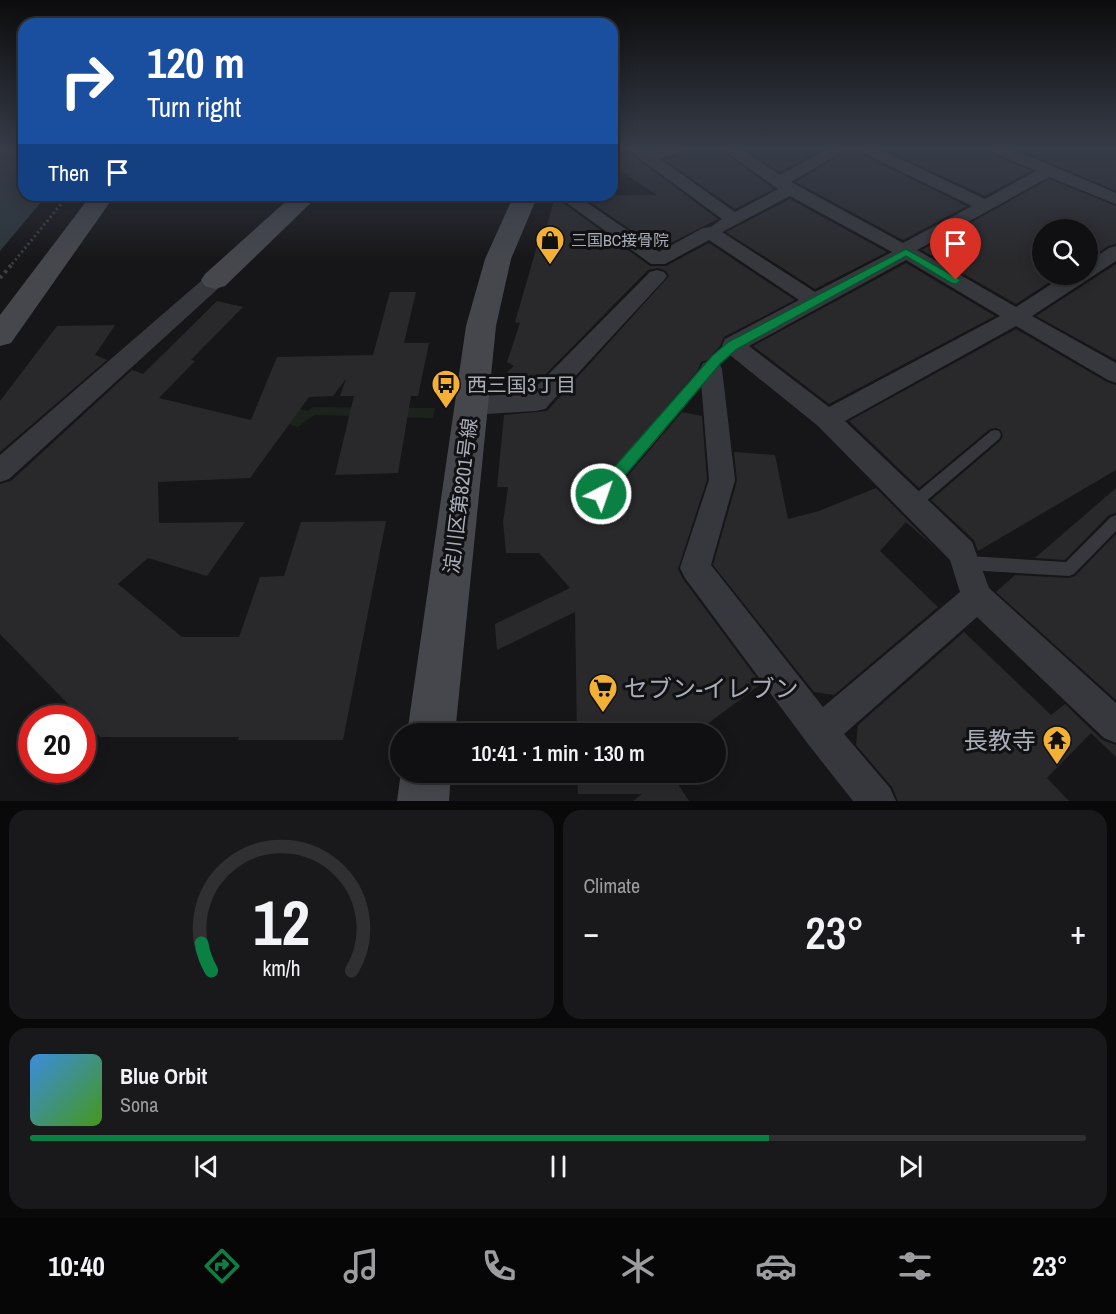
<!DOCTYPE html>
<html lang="en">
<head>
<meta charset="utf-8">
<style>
	body { margin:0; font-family:"Archivo Narrow","Noto Sans JP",sans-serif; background:#19191b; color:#f1f3f6; height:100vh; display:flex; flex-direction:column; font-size:22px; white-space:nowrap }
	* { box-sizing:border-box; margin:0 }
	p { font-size:20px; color:#9c9d9f }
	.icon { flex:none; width:33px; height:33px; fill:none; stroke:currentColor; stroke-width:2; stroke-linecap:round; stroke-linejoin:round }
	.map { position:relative; height:801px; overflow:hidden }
	.side { display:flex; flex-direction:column; gap:9px; padding:9px; background:#09090a; flex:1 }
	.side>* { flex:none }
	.banner { position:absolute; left:18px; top:18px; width:600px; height:183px; border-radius:18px; box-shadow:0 3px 15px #0003,0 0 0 2px #303032; background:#1a4fa0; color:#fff; overflow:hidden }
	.fabs { position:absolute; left:1032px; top:219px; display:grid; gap:12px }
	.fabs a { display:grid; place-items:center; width:66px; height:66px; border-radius:50%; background:#101012; box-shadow:0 3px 15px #0003,0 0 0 2px #303032; font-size:30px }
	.speed { position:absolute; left:18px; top:705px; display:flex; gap:12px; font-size:30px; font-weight:700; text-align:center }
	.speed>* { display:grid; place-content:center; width:78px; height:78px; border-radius:50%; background:#101012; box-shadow:0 3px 15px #0003,0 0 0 2px #303032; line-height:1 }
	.speed .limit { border:9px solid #d22; background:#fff; color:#111 }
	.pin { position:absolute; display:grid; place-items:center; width:51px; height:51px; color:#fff; margin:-62px -26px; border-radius:50% 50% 50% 0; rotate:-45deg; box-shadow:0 0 6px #0007 }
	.pin .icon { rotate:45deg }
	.me { position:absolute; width:66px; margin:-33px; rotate:41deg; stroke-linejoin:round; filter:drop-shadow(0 0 4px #0008) }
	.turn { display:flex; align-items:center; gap:21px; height:126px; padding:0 30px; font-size:27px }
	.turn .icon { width:78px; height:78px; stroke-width:2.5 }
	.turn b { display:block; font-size:42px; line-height:51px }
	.then { display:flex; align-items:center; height:57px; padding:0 30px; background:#0003; gap:12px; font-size:22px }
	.big { font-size:45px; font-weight:600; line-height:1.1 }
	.side .tile { flex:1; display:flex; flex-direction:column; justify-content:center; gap:9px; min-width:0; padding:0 21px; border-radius:18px; background:#19191b }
	.side .dial { align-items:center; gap:0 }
	.dial svg { height:156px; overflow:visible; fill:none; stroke:#303032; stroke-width:7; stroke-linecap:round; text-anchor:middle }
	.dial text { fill:#f1f3f6; stroke:none }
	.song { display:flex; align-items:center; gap:18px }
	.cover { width:72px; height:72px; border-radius:9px; background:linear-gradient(135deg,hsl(210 70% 55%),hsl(100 70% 35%)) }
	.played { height:6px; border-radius:3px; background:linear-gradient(90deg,#0b8043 70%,#303032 70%) }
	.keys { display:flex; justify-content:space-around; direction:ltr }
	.heat { display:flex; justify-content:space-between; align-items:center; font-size:33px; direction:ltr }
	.side .tiles { flex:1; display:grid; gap:9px; grid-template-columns:1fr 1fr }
	.tile:last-child { grid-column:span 2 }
	.trip { position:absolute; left:390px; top:723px; width:336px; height:60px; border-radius:30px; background:#101012; box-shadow:0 3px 15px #0003,0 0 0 2px #303032; font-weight:600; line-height:60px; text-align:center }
	.tab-bar { display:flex; height:96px; justify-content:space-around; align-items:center; background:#060607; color:#9c9d9f }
	.tab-bar .icon { width:42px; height:42px }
	.tab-bar .on { color:#0b8043 }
	.tab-bar b { font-size:27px; color:#f1f3f6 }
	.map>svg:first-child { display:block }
	.green { fill:#1c231d }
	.water { fill:#2c353c }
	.building { fill:#29292c }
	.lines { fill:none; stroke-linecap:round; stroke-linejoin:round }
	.path-far1 { stroke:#3d3f44; stroke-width:3; stroke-dasharray:2 3; stroke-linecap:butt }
	.path { stroke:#3d3f44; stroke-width:4; stroke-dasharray:3 4; stroke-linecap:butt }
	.lane { fill:#37383d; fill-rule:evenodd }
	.street { fill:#37383d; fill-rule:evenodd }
	.secondary { fill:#45474d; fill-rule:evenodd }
	.route { fill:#0b8043; stroke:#07532c; stroke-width:1.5 }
	.labels { text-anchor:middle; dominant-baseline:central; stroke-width:6; stroke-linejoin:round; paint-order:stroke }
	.far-poi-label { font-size:16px; fill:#a8adb8; stroke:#111113; text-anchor:start }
	.poi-label { font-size:20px; fill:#a8adb8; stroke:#111113; text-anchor:start }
	.street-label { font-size:20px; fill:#a8adb8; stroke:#111113 }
	.near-poi-label { font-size:24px; fill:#a8adb8; stroke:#111113; text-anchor:start }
</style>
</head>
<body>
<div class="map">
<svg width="1116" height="801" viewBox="0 0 1116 801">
	<rect width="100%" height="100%" fill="#161618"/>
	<path class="green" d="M262 402 308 411 313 407 435 408 433 418 314 415 298 427 254 413Z"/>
	<path class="water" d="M0 149H24V195H47L0 251Z"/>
	<path class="building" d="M686 149H720L774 189 735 209 665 160 683 154Z
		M745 149H822L780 172Z
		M849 149H857L860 154 967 206 903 240 796 182Z
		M884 149H989L992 154 1031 171 985 196Z
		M1018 149H1116V191Z
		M629 153 718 219 659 249 580 195H657L612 165V159Z
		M1049 179 1116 206V244L1108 246 1088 260V230H1042V274H1062L1016 304 922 250Z
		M555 197 650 266H666L709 243 795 300 724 337 720 346 707 360 701 362 698 370 592 493 595 500 602 502 608 499 682 412 702 416 707 480 678 569 683 579 761 684 694 734H577L575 612 497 650 495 624 570 588 539 553H506L503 522 508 487H497L504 415 547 411 669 276 666 271 658 268 648 270 529 391 506 392 507 388 514 382 507 377 511 374 507 372 514 366 507 362 520 323 515 322 542 229 546 228Z
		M790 199 887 252 815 289 726 232Z
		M906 263 995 316 829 404 753 346Z
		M1116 264V360L1036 316Z
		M390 292H416L404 343H429L418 396H411L398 473 335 475 354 396H340L346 379 333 396 309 397 250 478 158 482 159 523 245 522 207 576 148 558 118 584 182 637H239L260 577 284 576 301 522 386 521 343 740H238L239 737H100L0 634V484L11 481 132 370 143 374 217 301 243 307 191 360 195 361 159 398 251 420 277 357 373 355Z
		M115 325 95 355 107 360 0 452V401L57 326Z
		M1016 329 1107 382 1116 385V470L978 551 974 540 931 500 1000 441 1003 436 1001 430 996 428 990 429 919 488 849 421Z
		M734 452 775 455 788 519 819 511 876 488 935 548 906 522 880 551 938 607 834 695 814 692 713 565 737 481Z
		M1116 488V513L1109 515 1065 560 1035 558Z
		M1116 534V700L996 592 1015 575 1069 578 1075 576Z
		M964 632 1051 715 1065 704 1102 740 1116 745V757L1091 733 1047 778 1069 801H898L892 787 856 745 858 725Z
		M577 772H670L689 801H633L642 794H578Z"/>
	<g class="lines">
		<path class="path-far1" d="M12 264 66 198"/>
		<path class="path" d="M0 278 13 263"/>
		<path class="lane" d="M733 341 737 342 739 345 737 348 720 363 606 498 601 500 596 498 594 494 596 490 712 357Z
			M995 430 999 431 1001 435 999 439 918 508 913 510 908 508 906 504 908 500 991 431Z
			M1116 515V531L1074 574 1069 576 967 570 962 568 960 563 962 558 967 556 1066 562 1111 517Z"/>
		<path class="street" d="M627 149H645L650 152 660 149H684L682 152 660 159 735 212 778 189 722 149H741L780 175 827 149H847L791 182 903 243 972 206 861 152 859 149H879L985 199 1036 171 993 152 991 149H1012L1116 193V204L1049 177 917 250 1016 307 1067 274H1088V262L1109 248 1116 246V261L1032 316 1116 363V383L1108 380 1016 326 845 421 972 542 989 588 1116 703V743L1104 738 977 617 844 734 890 788 896 801H853L808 744 685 578 680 568 709 480 700 369 703 363 711 361 719 363 722 369 735 480 711 565 823 707 960 592 950 560 818 426 725 351 722 345 725 339 799 300 709 240 665 264H651L556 195H576L659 252 703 228 711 227 722 219ZM790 196 892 252 815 292 722 232ZM906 260 1000 316 829 407 749 346Z
			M657 270 664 272 667 276 664 280 545 409 536 411 471 415 462 413 459 406 462 399 471 397 530 393 650 272Z
			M215 274 222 275 225 280 222 285 9 479 0 482V455L208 275Z"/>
		<path class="secondary" d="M91 195H115L11 343 0 346V315Z
			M293 195H319L225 286 215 289 205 286 201 280 205 274Z
			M514 195H538L511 259 496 326 455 734H407L466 326 485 259Z
			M401 772H451L449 801H397Z"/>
	</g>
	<linearGradient id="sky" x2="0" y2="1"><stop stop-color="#0c0c0d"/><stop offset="0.57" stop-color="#363c48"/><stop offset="1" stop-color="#363c48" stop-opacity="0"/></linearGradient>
	<rect width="1116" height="261" fill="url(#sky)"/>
	<path class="route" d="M906 249 961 280 956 284 951 283 906 256 737 349 721 363 606 498 601 500 595 498 593 494 595 489 712 356 728 342Z"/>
	<defs>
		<g id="shop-pin" transform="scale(1.5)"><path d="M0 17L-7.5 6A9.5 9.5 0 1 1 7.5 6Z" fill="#f2b134" stroke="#111113"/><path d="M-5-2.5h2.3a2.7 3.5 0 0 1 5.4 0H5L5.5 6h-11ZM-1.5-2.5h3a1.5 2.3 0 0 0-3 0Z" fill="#111"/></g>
		<g id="bus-pin" transform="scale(1.5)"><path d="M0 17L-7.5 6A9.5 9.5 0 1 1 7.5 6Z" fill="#f2b134" stroke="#111113"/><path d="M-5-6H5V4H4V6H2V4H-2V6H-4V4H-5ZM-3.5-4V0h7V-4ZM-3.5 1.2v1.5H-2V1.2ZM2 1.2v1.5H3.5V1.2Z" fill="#111"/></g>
		<g id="supermarket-pin" transform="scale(1.5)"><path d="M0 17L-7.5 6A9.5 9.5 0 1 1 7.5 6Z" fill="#f2b134" stroke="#111113"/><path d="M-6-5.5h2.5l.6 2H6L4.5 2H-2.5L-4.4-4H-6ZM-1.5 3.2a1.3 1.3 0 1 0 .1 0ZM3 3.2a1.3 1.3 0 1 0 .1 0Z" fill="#111"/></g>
		<g id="temple-pin" transform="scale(1.5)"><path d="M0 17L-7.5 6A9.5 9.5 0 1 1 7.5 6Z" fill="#f2b134" stroke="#111113"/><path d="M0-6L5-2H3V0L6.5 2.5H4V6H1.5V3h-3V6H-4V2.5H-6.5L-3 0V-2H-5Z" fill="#111"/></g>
	</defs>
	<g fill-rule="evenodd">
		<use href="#shop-pin" x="550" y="240"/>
		<use href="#bus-pin" x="446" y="384"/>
		<use href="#supermarket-pin" x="603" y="688"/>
		<use href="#temple-pin" x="1057" y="740"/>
	</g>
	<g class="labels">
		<g class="far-poi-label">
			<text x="571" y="240">三国BC接骨院</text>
		</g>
		<g class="poi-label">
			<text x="467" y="384">西三国3丁目</text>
		</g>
		<g class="street-label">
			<text transform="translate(460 496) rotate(-83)">淀川区第8201号線</text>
		</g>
		<g class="near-poi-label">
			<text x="624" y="688">セブン-イレブン</text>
			<text x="1036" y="740" text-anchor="end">長教寺</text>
		</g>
	</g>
</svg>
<div class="fabs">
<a><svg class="icon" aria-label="search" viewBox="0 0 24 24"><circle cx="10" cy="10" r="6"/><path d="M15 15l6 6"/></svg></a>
</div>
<div class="speed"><div class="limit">20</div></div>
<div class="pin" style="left:956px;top:280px;background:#d93025"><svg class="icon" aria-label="arrive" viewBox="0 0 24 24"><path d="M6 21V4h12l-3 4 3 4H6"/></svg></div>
<svg class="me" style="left:601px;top:494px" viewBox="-20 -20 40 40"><circle r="17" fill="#0b8043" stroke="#fff" stroke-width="3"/><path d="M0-11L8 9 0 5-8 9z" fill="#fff"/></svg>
<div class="trip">10:41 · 1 min · 130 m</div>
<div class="banner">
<div class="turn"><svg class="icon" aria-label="right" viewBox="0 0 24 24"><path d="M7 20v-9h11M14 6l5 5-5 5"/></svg><div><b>120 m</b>Turn right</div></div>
<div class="then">Then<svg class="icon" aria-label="arrive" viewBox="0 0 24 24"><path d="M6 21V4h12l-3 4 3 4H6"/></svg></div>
</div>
</div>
<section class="side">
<div class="tiles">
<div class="tile dial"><svg viewBox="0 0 100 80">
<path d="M14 69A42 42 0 1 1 86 69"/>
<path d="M14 69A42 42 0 0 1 9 55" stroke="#0b8043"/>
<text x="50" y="56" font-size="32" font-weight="700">12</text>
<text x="50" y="72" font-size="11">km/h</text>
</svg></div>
<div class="tile"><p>Climate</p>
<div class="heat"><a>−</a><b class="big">23°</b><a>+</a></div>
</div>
<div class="tile">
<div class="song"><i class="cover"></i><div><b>Blue Orbit</b><p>Sona</p></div></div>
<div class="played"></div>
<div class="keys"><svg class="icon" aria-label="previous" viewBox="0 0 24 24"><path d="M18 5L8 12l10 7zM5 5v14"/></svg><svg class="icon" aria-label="pause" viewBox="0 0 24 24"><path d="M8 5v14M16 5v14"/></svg><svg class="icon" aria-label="next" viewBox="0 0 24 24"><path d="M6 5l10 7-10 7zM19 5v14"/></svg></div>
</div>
</div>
</section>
<nav class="tab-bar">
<b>10:40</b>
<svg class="icon on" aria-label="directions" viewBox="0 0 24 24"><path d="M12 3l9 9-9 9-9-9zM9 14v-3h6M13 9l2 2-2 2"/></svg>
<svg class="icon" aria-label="music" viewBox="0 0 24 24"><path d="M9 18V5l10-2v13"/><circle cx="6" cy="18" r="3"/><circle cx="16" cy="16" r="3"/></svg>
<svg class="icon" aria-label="phone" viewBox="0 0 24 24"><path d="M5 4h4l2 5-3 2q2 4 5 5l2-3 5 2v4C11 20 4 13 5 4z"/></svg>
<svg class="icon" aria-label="climate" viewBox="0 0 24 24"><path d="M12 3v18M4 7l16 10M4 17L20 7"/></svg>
<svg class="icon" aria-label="car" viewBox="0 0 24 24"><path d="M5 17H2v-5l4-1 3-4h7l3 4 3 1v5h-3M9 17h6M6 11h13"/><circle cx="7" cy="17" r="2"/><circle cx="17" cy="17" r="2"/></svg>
<svg class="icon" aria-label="filters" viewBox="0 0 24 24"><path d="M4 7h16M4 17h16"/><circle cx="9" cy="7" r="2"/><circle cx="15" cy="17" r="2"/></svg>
<b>23°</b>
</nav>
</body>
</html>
